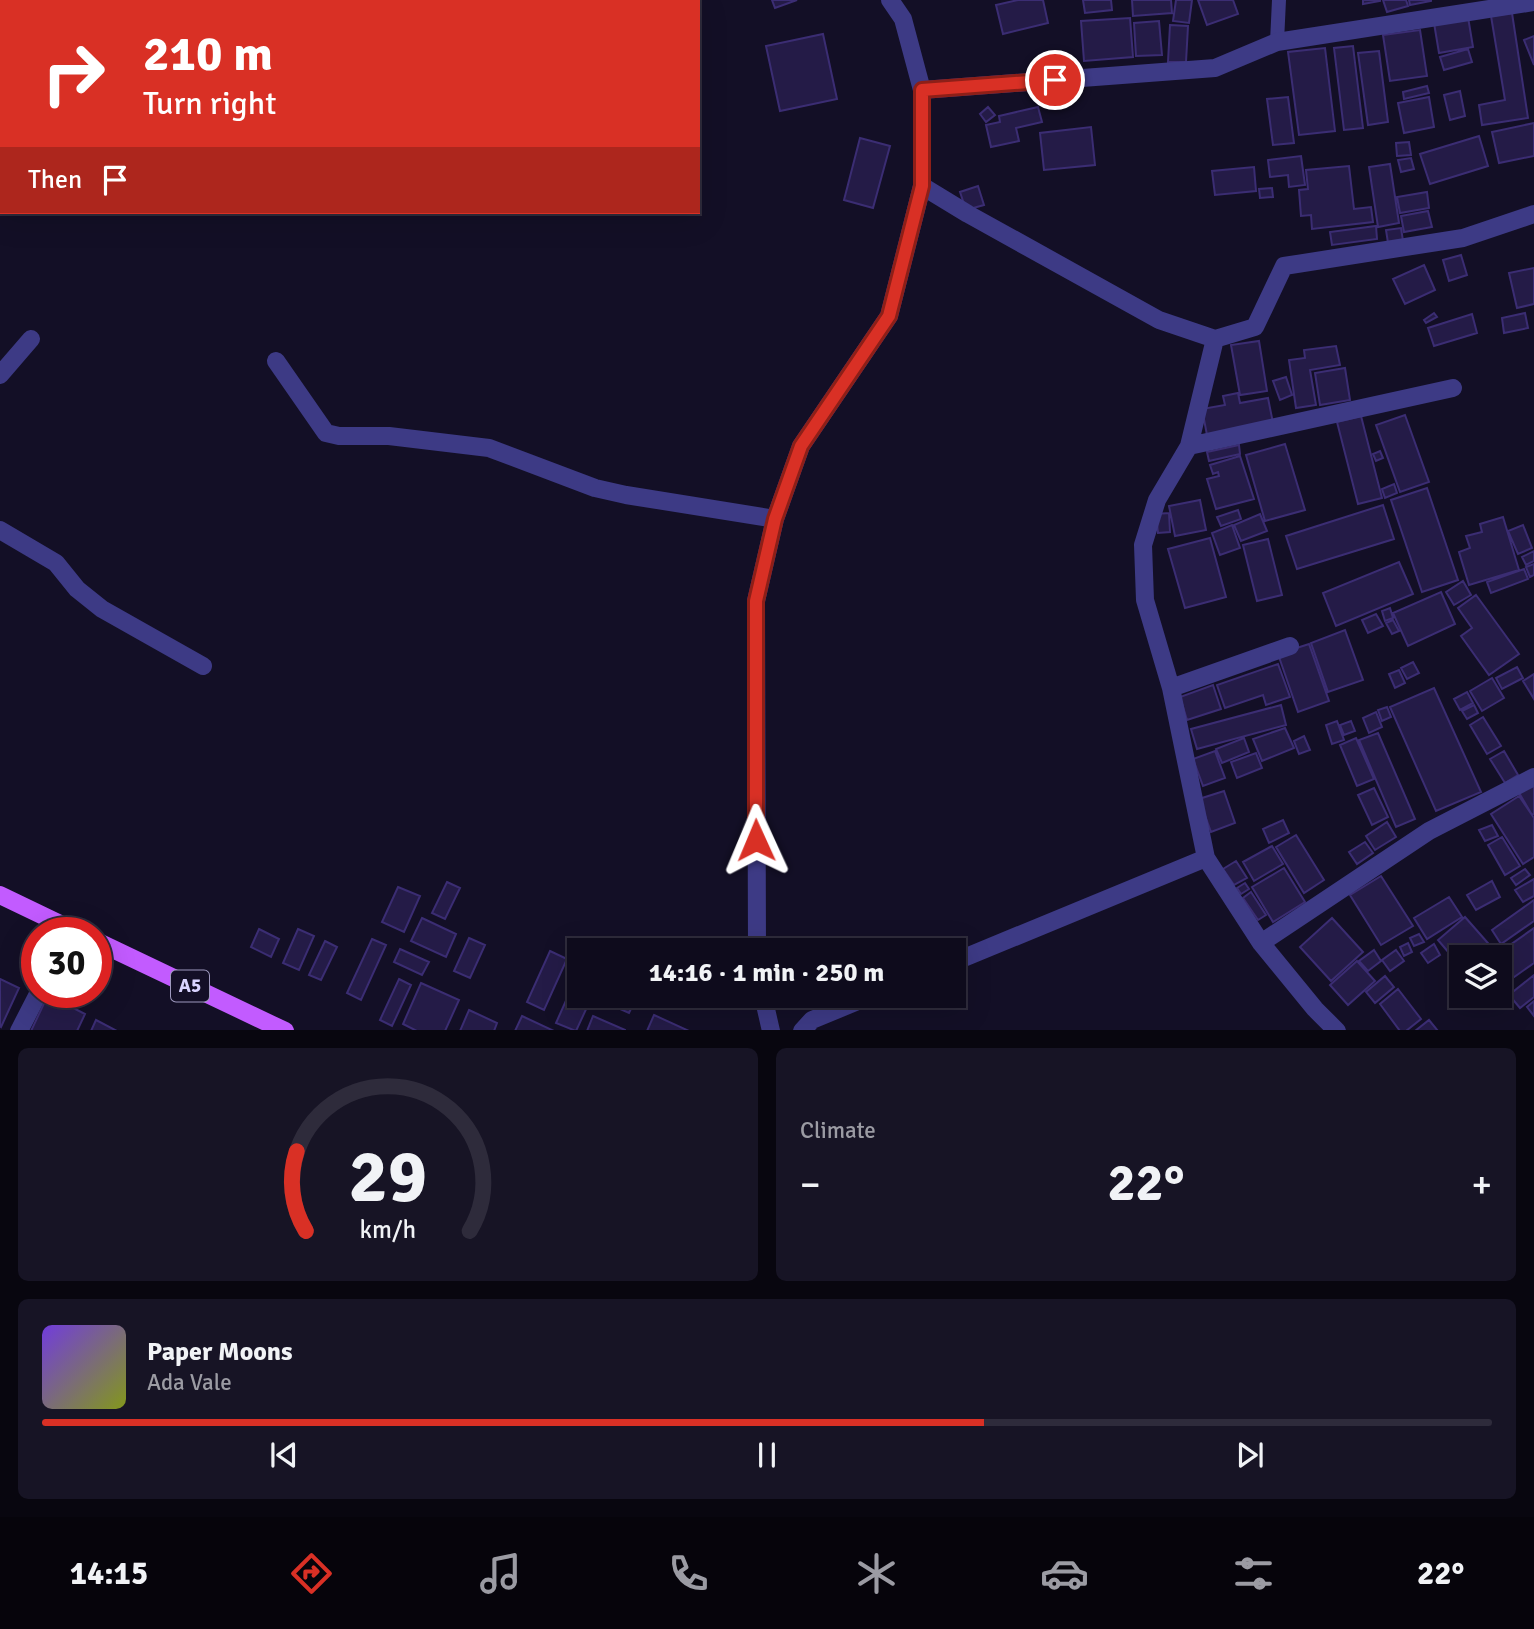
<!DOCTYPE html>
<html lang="en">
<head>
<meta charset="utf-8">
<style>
	body { margin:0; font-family:Signika,sans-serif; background:#171425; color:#f1f3f6; height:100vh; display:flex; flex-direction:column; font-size:26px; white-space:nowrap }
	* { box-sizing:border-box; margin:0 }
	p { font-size:23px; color:#9b9ba3 }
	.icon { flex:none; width:38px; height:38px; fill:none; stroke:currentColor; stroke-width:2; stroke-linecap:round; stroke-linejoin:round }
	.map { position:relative; height:1030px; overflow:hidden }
	.details { display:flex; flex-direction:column; gap:18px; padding:18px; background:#08060f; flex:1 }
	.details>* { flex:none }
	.hud { position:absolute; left:0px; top:0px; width:700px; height:214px; box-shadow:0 7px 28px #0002,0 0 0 2px #2e2b3b; background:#d93025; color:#fff; overflow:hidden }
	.buttons { position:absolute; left:1449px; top:945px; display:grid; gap:14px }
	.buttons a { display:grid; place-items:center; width:63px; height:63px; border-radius:0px; background:#0e0b1c; box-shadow:0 7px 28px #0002,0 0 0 2px #2e2b3b; font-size:35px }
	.speed { position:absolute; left:21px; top:917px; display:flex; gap:14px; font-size:35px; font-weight:700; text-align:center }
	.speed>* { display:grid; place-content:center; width:91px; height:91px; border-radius:50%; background:#0e0b1c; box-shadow:0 7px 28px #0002,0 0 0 2px #2e2b3b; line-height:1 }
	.speed .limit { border:10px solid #d22; background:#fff; color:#111 }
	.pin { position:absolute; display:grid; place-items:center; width:60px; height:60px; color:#fff; margin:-30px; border:4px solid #fff; border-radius:50%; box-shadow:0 2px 7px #0007 }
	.me { position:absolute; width:77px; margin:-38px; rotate:359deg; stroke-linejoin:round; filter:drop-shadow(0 0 5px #0008) }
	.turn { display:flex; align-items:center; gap:24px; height:147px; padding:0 28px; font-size:32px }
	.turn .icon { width:91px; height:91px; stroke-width:2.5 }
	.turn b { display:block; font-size:49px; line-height:60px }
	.then { display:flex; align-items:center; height:66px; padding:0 28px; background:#0003; gap:14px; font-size:26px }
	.big { font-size:52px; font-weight:700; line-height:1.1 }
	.details .card { flex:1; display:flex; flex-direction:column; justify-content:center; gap:10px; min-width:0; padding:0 24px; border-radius:10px; background:#171425 }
	.details .dial { align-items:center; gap:0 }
	.dial svg { height:182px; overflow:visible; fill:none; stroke:#2e2b3b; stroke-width:7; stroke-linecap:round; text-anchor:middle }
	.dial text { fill:#f1f3f6; stroke:none }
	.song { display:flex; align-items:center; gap:21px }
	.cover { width:84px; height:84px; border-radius:10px; background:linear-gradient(135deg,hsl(260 70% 55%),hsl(70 70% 35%)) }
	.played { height:7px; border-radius:4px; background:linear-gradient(90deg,#d93025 65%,#2e2b3b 65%) }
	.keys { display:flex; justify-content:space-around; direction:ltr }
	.heat { display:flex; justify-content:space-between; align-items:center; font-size:38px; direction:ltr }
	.details .tiles { flex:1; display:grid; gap:18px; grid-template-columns:1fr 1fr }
	.card:last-child { grid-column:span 2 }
	.trip { position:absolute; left:567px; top:938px; width:399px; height:70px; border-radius:0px; background:#0e0b1c; box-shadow:0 7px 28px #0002,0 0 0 2px #2e2b3b; font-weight:700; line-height:70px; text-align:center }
	.tabs { display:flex; height:112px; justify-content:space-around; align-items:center; background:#06040b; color:#9b9ba3 }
	.tabs .icon { width:49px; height:49px }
	.tabs .active { color:#d93025 }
	.tabs b { font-size:32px; color:#f1f3f6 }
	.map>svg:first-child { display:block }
	.building { fill:#241b47; stroke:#3b2d73; stroke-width:2 }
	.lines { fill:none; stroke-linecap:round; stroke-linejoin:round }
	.lane { stroke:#3d3a85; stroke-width:14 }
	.street { stroke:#3d3a85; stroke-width:18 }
	.primary { stroke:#c25bff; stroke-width:18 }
	.route-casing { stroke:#8d1f18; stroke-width:18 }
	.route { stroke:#d93025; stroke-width:12 }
	.labels { text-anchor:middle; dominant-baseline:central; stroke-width:7; stroke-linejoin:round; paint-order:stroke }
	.shield { fill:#130f26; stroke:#9e99be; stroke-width:2 }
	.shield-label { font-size:19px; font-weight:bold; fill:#d9d4ff }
</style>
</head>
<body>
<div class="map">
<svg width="1534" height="1031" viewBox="0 0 1534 1031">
	<rect width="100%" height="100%" fill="#130f26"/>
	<path class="building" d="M772 0H797L775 8Z
		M1018 0H1043L1048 23 1003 34 996 5Z
		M1083 0H1111L1112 10 1085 13Z
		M1132 0H1171L1172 13 1133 16Z
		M1176 0H1192L1189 23 1173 21Z
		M1198 0H1233L1238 14 1207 25Z
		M1363 0H1380V1L1363 4Z
		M1383 0H1406L1408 6 1387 12Z
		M1409 0H1431V1L1410 5Z
		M1512 13 1528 118 1482 125 1479 105 1505 100 1491 16Z
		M1468 17 1473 47 1439 53 1434 23Z
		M1130 18 1133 57 1084 61 1081 21Z
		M1159 21 1162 55 1136 56 1134 23Z
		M1170 25 1188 26 1186 62H1168Z
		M1420 30 1427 76 1390 81 1383 35Z
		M823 34 837 99 780 111 766 46Z
		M1534 36V65L1524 40Z
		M1353 46 1363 128 1344 130 1334 48Z
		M1325 48 1335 131 1299 135 1288 52Z
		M1468 49 1472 62 1444 70 1440 57Z
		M1379 51 1388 122 1368 125 1358 53Z
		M1427 86 1429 93 1404 99 1403 92Z
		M1460 91 1465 116 1450 120 1444 95Z
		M1288 97 1294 143 1273 145 1267 99Z
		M1429 97 1434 127 1404 133 1398 103Z
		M988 107 995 115 986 122 980 114Z
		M1038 107 1042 122 1016 128 1019 141 991 147 986 125 1000 122 999 116Z
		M1534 123V156L1499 163 1492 132Z
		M1091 127 1095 165 1044 170 1040 133Z
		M1479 136 1488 166 1430 184 1420 154Z
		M860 138 890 146 873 208 844 200Z
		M1409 142 1411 155 1397 156 1396 143Z
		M1301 156 1305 185 1289 187 1288 175 1270 177 1268 160Z
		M1411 158 1414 169 1401 172 1398 160Z
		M1390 164 1399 223 1378 227 1369 167Z
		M1349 166 1354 209 1371 207 1373 222 1312 229 1311 215 1301 216 1299 190 1308 189 1306 170Z
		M1254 167 1256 191 1215 195 1212 171Z
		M978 186 984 205 966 210 960 192Z
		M1272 188 1273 197 1260 198 1259 189Z
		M1427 192 1429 208 1400 213 1397 197Z
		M1428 211 1432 227 1404 232 1401 216Z
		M1376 226 1377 239 1332 245 1330 232Z
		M1401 228 1403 241 1388 243 1386 230Z
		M1461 255 1467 275 1449 281 1443 260Z
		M1424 265 1435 290 1405 304 1393 279Z
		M1534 268V304L1517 308 1509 273Z
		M1434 313 1437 317 1426 323 1424 320Z
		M1525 313 1528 328 1504 333 1502 318Z
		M1472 314 1477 333 1434 346 1428 328Z
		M1259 341 1267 391 1240 395 1231 345Z
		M1336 346 1340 365 1310 370 1316 405 1296 408 1289 360 1305 358 1304 350Z
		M1345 368 1350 400 1320 405 1315 373Z
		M1286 377 1292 395 1280 400 1273 381Z
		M1238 393 1240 403 1268 398 1273 423 1207 435 1202 409 1225 405 1223 396Z
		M1405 415 1429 482 1400 492 1376 425Z
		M1361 416 1382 498 1358 504 1337 422Z
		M1285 444 1305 510 1265 521 1246 455Z
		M1239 445 1240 454 1209 461 1207 452Z
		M1380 451 1383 458 1376 461 1373 454Z
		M1240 456 1254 499 1216 509 1207 479 1219 476 1218 472 1213 474 1210 465Z
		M1394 484 1397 493 1385 498 1382 489Z
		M1427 488 1458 580 1422 592 1391 500Z
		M1200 500 1206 530 1175 536 1169 506Z
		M1383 505 1394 539 1297 569 1286 536Z
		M1238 510 1241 519 1221 526 1217 517Z
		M1169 513 1170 532 1158 533 1156 514Z
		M1260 514 1267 531 1241 541 1234 525Z
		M1503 517 1519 570 1469 585 1459 552 1470 548 1466 536 1482 532 1480 524Z
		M1232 525 1240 548 1220 555 1212 533Z
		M1523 525 1532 548 1518 554 1508 531Z
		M1210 538 1226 597 1185 608 1168 549Z
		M1268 539 1282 595 1257 601 1243 545Z
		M1534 551V561L1526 565 1522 557Z
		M1399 562 1413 594 1336 626 1323 593Z
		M1534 564V575L1530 577 1526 567Z
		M1524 569 1528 579 1491 593 1487 582Z
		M1463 581 1471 595 1454 605 1446 592Z
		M1441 592 1455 624 1408 646 1393 613Z
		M1476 595 1519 654 1489 675 1461 636 1472 628 1458 608Z
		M1390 608 1393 618 1385 621 1382 611Z
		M1376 614 1383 626 1368 633 1362 620Z
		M1393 620 1399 631 1392 634 1386 623Z
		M1345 630 1363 680 1328 692 1311 643Z
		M1309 644 1329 701 1298 712 1278 654Z
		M1413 662 1419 673 1407 679 1401 668Z
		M1278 664 1290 697 1266 705 1263 695 1225 708 1217 685Z
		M1517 667 1523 678 1502 689 1496 678Z
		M1399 670 1405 683 1395 688 1389 674Z
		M1534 674V699L1523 681Z
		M1492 678 1504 698 1482 711 1470 691Z
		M1213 685 1221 709 1187 720 1180 697Z
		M1434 688 1481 792 1436 811 1390 707Z
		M1467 692 1473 703 1460 710 1454 699Z
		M1281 705 1286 725 1197 749 1191 729Z
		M1474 705 1478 713 1467 719 1462 711Z
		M1387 707 1391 717 1382 721 1378 710Z
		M1376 712 1382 727 1369 733 1363 718Z
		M1483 717 1501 746 1487 754 1470 725Z
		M1337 721 1344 740 1332 744 1326 725Z
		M1351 721 1355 731 1344 735 1340 725Z
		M1285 728 1294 748 1262 761 1253 739Z
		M1378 733 1415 819 1396 827 1359 740Z
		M1304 736 1310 750 1299 754 1294 741Z
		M1244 738 1249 752 1222 763 1216 749Z
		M1356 738 1374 779 1357 786 1340 745Z
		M1215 751 1225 778 1203 786 1193 759Z
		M1504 751 1518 775 1505 783 1490 759Z
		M1256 753 1262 768 1237 778 1231 762Z
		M1534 781V814L1532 815 1518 791Z
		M1374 788 1388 817 1372 825 1358 795Z
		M1224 791 1235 823 1211 832 1199 799Z
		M1519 796 1534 818V857L1523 864 1491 814Z
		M1283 820 1289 833 1269 843 1263 829Z
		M1387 822 1396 837 1375 850 1366 836Z
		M1492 825 1498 836 1485 841 1479 830Z
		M1296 835 1324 880 1304 893 1276 847Z
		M1502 837 1520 866 1505 875 1488 845Z
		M1365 842 1373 853 1357 864 1349 852Z
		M1272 846 1283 864 1254 881 1243 862Z
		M1236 861 1247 878 1234 885 1223 869Z
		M1284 868 1305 902 1273 922 1252 887Z
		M1525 869 1530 875 1516 885 1511 878Z
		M1381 876 1413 926 1381 945 1350 895Z
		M1534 879V896L1523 902 1515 890Z
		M1492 881 1500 897 1476 910 1467 895Z
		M447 882 460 888 445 919 432 913Z
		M1245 883 1249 889 1241 894 1237 888Z
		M398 887 420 896 404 932 382 922Z
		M1251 892 1266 915 1258 920 1243 898Z
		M1449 897 1462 917 1427 939 1414 918Z
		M1534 900V921L1501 944 1492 930Z
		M1465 917 1494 950 1486 957H1461V967L1438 940Z
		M422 918 456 934 446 957 411 941Z
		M1332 918 1363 952 1331 981 1300 947Z
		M1534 928V963L1500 987V957H1493Z
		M259 929 279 939 271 957 251 947Z
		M298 929 314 936 299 970 283 963Z
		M1419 934 1424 942 1414 946 1410 938Z
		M469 938 485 945 470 978 454 971Z
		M372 939 386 945 361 1000 347 993Z
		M325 941 337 947 321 980 309 975Z
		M1408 943 1412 952 1404 956 1400 947Z
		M1434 944 1440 955 1428 963 1421 953Z
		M400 949 429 962 422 975 394 962Z
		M1374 950 1381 961 1368 971 1359 961Z
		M1396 950 1404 961 1390 971 1382 960Z
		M550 951 567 959 544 1010 527 1002Z
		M1357 961 1375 981 1348 1005 1330 985Z
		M1534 975V997L1520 1008 1509 995Z
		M1385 976 1394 987 1375 1003 1366 992Z
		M0 979 19 988 1 1027 0 1026Z
		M399 979 411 985 392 1026 380 1020Z
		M421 983 459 1000 445 1031H417L403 1024Z
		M1398 989 1421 1019 1406 1031H1400L1380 1004Z
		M48 995 85 1014 77 1031H31Z
		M568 996 588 1005 576 1031 556 1023Z
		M605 996H637L629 1013 602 1001Z
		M1534 1001V1016L1527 1007Z
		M469 1010 497 1023 494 1031H460Z
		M654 1015 689 1031H647Z
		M522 1016 554 1031H515Z
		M593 1016 625 1030V1031H587Z
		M96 1020 117 1031H91Z
		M1429 1020 1438 1031H1415Z"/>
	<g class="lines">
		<path class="lane" d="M1277 42 1279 0"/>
		<path class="street" d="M922 90 1215 68 1277 42 1534 2
			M922 186 968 214 1159 320 1215 339 1255 327 1284 266 1463 238 1534 214
			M1215 339 1189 446 1157 500 1143 545 1145 600 1171 688 1206 858 1261 943 1315 1009 1337 1031
			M276 361 326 433 339 436H389L489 448 595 488 626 495 775 519
			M0 375 31 339
			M1189 446 1453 388
			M0 530 56 563 77 589 102 609 203 666
			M1171 688 1290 646
			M1261 943 1429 831 1534 777
			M757 950 756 601 775 519 801 446 889 316 922 186V90L903 19 890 0
			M954 962 1206 858
			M763 996 771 1031
			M19 1031 39 992
			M802 1031 812 1020 870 996"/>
		<path class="primary" d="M0 895 79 933
			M96 941 285 1031"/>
	</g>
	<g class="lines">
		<g class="route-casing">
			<path id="route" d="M756 840V601L775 519 801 446 889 316 922 186V90L1055 80"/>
		</g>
		<use href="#route" class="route"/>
	</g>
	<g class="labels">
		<rect class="shield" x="171" y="970.5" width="38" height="31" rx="5"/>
		<g class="shield-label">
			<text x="190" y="986">A5</text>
		</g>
	</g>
</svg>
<div class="buttons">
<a><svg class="icon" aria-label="layers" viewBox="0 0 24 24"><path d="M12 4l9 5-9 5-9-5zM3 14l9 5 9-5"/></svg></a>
</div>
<div class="speed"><div class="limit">30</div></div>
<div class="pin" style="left:1055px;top:80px;background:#d93025"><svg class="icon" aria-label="arrive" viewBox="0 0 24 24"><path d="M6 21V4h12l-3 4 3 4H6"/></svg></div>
<svg class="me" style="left:756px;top:840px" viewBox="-20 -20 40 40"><path d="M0-17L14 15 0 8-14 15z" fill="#d93025" stroke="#fff" stroke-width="4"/></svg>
<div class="trip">14:16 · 1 min · 250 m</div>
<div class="hud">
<div class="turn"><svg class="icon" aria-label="right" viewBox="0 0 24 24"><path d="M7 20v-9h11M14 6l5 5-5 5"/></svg><div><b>210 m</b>Turn right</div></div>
<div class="then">Then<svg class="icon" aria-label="arrive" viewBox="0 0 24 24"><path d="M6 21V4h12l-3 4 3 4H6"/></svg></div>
</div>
</div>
<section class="details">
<div class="tiles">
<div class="card dial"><svg viewBox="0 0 100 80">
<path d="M14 69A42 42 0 1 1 86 69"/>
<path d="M14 69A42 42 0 0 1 10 34" stroke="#d93025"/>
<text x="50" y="56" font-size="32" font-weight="700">29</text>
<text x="50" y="72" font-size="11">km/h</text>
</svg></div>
<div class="card"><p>Climate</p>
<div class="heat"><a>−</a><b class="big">22°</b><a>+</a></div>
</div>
<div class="card">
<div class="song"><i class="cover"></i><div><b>Paper Moons</b><p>Ada Vale</p></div></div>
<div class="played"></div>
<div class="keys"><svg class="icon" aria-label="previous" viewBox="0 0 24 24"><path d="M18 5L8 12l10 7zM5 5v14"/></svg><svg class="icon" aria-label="pause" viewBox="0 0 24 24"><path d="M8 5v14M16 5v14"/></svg><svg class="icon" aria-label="next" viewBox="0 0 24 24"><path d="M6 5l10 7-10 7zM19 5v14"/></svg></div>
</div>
</div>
</section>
<nav class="tabs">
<b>14:15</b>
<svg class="icon active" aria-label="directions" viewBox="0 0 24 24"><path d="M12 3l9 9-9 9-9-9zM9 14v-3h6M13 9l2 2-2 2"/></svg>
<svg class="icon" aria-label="music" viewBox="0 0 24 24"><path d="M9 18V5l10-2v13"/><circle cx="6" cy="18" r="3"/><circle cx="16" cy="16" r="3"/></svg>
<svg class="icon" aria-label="phone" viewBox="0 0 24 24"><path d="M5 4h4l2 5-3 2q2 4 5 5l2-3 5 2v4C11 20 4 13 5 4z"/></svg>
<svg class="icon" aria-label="climate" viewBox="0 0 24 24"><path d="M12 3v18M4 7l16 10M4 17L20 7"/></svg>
<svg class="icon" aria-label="car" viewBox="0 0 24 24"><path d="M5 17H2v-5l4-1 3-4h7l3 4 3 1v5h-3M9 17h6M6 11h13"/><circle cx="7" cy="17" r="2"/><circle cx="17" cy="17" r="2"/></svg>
<svg class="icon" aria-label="filters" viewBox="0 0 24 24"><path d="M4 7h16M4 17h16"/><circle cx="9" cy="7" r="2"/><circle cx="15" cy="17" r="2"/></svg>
<b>22°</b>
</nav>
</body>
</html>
